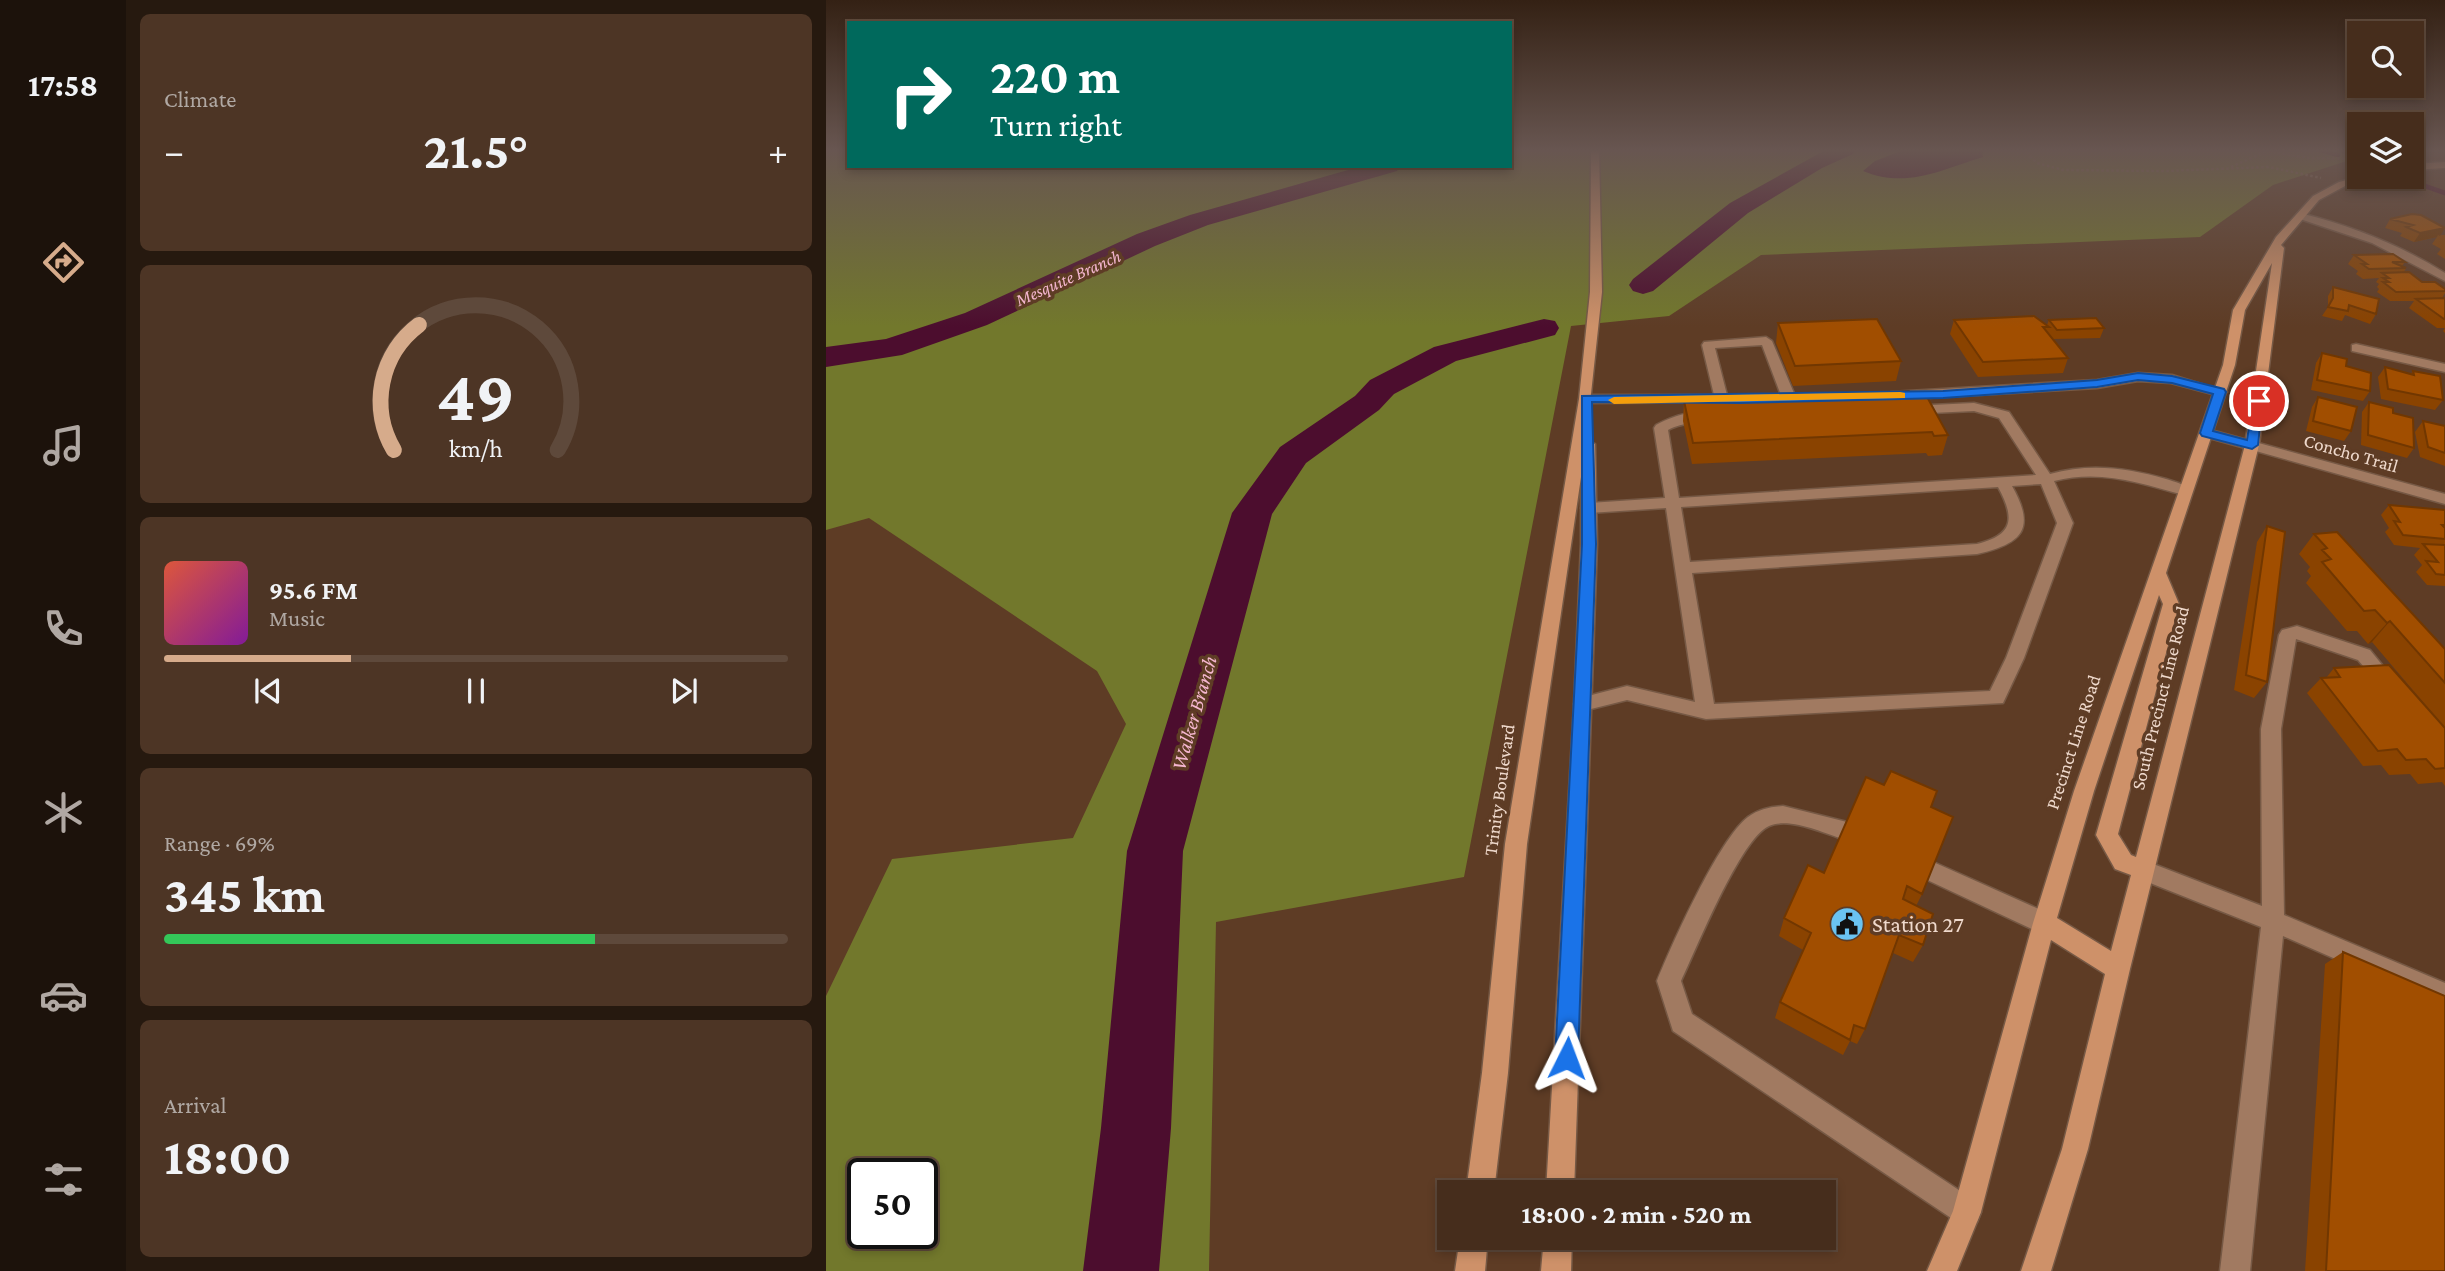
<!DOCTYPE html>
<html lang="en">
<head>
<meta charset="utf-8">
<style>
	body { margin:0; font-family:"Crimson Pro",serif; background:#4d3525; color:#f1f3f6; height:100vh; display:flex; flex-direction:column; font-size:26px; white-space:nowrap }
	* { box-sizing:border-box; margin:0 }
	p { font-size:23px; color:#b0a8a3 }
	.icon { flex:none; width:38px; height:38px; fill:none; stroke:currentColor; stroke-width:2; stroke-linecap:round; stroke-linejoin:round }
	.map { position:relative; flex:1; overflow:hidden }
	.drawer { display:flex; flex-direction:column; gap:14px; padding:14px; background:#26190f; width:700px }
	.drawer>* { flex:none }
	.guide { position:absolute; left:21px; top:21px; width:665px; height:147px; border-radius:0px; box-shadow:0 4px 10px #0003,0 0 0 2px #5e493b; background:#00695c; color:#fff; overflow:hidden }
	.fabs { position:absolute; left:1521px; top:21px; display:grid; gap:14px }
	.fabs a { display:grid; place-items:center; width:77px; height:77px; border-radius:0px; background:#462d1c; box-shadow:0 4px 10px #0003,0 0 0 2px #5e493b; font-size:35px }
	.speed { position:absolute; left:21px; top:1158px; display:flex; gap:14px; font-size:35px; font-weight:700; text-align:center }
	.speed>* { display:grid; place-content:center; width:91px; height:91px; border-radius:50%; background:#462d1c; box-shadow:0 4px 10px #0003,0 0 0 2px #5e493b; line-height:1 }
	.speed .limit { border:4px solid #111; border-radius:10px; background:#fff; color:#111 }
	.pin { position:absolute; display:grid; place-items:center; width:60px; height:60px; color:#fff; margin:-30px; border:4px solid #fff; border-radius:50%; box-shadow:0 2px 7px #0007 }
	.me { position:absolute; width:77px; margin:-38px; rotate:3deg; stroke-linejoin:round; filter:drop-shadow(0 0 5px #0008) }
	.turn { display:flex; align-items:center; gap:24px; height:147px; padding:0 28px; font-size:32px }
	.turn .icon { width:91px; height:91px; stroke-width:2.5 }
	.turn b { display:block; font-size:49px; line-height:60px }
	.big { font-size:52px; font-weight:700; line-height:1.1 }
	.drawer .card { flex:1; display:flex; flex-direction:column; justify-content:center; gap:10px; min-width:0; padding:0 24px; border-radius:10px; background:#4d3525 }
	.drawer .dial { align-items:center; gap:0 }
	.dial svg { height:182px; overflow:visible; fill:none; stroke:#5e493b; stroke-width:7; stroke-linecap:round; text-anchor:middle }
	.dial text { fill:#f1f3f6; stroke:none }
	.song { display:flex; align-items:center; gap:21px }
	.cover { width:84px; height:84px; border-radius:10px; background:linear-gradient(135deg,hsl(10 70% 55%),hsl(290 70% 35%)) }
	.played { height:7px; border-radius:4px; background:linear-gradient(90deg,#d6ab8b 30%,#5e493b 30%) }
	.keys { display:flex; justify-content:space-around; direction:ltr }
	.heat { display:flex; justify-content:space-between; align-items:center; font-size:38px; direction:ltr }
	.charge { height:10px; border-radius:5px; background:linear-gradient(90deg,#34c759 69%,#5e493b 0) }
	.trip { position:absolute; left:611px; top:1180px; width:399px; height:70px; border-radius:0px; background:#462d1c; box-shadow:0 4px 10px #0003,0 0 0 2px #5e493b; font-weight:700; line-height:70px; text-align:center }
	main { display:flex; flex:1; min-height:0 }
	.dock { display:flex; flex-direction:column; width:126px; justify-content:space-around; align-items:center; background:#1c120b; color:#b0a8a3 }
	.dock .icon { width:49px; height:49px }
	.dock .selected { color:#d6ab8b }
	.dock b { font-size:32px; color:#f1f3f6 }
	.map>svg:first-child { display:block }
	.forest { fill:#72782c; fill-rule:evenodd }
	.water { fill:#4c0d2e }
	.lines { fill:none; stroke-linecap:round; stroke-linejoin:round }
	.stream { stroke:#4c0d2e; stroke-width:4.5 }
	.river { fill:#4c0d2e; fill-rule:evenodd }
	.minor-casing { stroke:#765945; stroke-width:3 }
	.major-casing { stroke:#765945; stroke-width:3 }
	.path { stroke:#8b6d59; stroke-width:2.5; stroke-dasharray:2.5 2.5; stroke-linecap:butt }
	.minor { fill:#a17a61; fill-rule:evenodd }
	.major { fill:#ce9169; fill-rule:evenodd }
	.wall { fill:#8a4300 }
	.shaded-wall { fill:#713700 }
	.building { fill:#a14e00; stroke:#713700; stroke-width:2 }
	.route { fill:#1a73e8; stroke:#114b97; stroke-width:2 }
	.slow { fill:#f59e0b }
	.labels { text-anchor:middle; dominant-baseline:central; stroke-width:7; stroke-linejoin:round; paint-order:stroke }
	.far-water-label { font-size:18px; font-style:italic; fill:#f4b6cf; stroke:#5e3c25 }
	.street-label { font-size:19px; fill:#efd9cc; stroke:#5e3c25 }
	.water-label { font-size:21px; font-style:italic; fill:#f4b6cf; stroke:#5e3c25 }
	.near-poi-label { font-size:23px; fill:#efd9cc; stroke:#5e3c25; text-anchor:start }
</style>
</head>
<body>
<main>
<nav class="dock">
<b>17:58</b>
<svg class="icon selected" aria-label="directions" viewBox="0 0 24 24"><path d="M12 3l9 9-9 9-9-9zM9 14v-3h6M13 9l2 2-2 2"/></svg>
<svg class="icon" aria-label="music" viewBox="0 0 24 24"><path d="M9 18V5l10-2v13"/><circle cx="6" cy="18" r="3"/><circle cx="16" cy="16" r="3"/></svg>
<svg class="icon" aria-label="phone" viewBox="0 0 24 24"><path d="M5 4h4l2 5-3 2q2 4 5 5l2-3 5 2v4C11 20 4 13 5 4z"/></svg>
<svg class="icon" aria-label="climate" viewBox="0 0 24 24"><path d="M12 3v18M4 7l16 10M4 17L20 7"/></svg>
<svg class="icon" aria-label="car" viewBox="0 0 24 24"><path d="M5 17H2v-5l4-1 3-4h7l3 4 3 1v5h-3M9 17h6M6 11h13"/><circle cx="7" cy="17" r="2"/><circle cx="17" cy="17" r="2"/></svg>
<svg class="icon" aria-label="filters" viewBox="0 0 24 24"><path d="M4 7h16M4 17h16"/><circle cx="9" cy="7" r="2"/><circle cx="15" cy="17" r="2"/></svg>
</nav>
<section class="drawer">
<div class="card"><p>Climate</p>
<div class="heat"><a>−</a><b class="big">21.5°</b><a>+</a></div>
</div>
<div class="card dial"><svg viewBox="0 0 100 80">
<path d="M14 69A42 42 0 1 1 86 69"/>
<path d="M14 69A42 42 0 0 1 25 14" stroke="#d6ab8b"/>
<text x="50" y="56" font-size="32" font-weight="700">49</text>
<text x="50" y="72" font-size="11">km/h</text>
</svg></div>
<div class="card">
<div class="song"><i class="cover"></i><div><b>95.6 FM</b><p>Music</p></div></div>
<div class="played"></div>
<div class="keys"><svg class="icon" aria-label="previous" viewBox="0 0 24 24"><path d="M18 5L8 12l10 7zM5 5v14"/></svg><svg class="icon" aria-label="pause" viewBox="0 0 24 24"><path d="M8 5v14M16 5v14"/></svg><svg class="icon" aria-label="next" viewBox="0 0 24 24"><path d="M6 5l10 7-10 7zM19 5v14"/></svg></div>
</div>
<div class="card"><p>Range · 69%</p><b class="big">345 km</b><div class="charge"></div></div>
<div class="card"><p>Arrival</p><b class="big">18:00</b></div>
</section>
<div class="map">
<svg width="1619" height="1271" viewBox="0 0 1619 1271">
	<rect width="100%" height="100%" fill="#5e3c25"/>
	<path class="forest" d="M0 149H23V166H684V149H1505L1530 158 1447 185 1374 237 935 255 843 316 745 326 638 877 390 922 383 1271H0V996L66 859 247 838 300 724 271 671 43 518 0 530ZM37 1174H96V1234H37Z"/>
	<path class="water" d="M1080 149H1156L1157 157C1114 170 1081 189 1037 171L1049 161Z"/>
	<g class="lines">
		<path class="stream" d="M1491 149 1512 155
			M1573 177 1619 193"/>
		<path class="river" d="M1001 149H1030L1027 154 996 168 922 213 827 291 817 294 807 291 803 285 807 279 904 203Z
			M536 166H574L571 171 382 225 329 246 161 325 76 355 0 367V347L60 339 139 313 311 234 364 215Z
			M718 319 729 321 733 328 729 335 630 361 568 394 553 410 480 463 446 514 357 851 345 1128 333 1271H257L275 1128 301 851 406 513 454 447 529 396 544 380 608 347Z"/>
		<g class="minor-casing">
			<path id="minor" d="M1474 213C1526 226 1574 245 1619 273V281L1546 243 1471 218V214Z
				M940 337 946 341 970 398 968 401H958L956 398 936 345 889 348 901 395 909 396V402L760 403 753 399 760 395H888L876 345 878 342Z
				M1530 344 1619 364V372L1526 351V345Z
				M1312 373 1346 375 1401 392 1394 396 1345 383 1312 381 1271 388 1065 400 1058 396 1065 392 1271 380Z
				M1148 403 1183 412 1224 474C1264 463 1301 468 1340 479 1349 482 1359 484 1365 490L1358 495C1313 483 1275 469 1228 481L1247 523 1198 658 1177 703 880 719 801 700 757 711 750 709 748 704 750 699 801 686 869 702 840 508 763 513 755 508 763 503 839 498 828 428 830 425C845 417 873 406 888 417 877 425 857 421 842 430L853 498 1210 475 1173 418 1148 411 1084 414 1077 410 1084 406ZM1215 484 1231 523 1180 658 1164 691 888 704 866 573 1151 554C1195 544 1211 530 1186 486ZM1172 487C1189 518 1188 535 1151 544L864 562 855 507Z
				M1381 429 1619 494V504L1376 436 1374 433Z
				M1471 626 1544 650 1570 682 1567 687H1555L1532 660 1470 639 1455 729 1458 915 1619 983V1007L1457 936 1424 1271H1394L1435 927 1309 877 1306 870 1309 863 1317 860 1436 906 1435 729 1453 635 1456 630Z
				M957 806 1017 821 1024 823 1028 830 1024 837 1017 839C997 833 964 817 943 826 914 839 870 950 855 981L866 1014 1151 1202 1155 1212 1151 1222 1141 1226 1131 1222 847 1031 831 981C846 944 893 839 922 817 933 809 944 807 957 806Z
				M1105 861 1226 915 1229 923 1226 931 1218 934 1210 931 1097 878 1094 871 1097 864Z"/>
		</g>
		<g class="major-casing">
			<path id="major" d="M765 149H773L776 292 760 440 769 444 771 544 748 1192H720L748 704 755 544V477L701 844 682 1073 668 1192H640L656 1073 679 844 753 399 764 292Z
				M1619 162V168L1586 170V164Z
				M1533 177H1547L1519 186 1493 200 1455 245 1458 248 1433 445 1304 969 1262 1149 1225 1271H1195L1236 1149 1279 974 1225 940 1155 1212 1131 1271H1101L1127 1211 1207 923 1248 791 1397 365 1407 310 1450 237 1487 196 1513 182ZM1446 263 1419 445 1310 857 1305 855 1292 834 1353 604 1340 573 1409 365 1419 310ZM1333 595 1337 604 1270 835 1289 869 1305 875 1285 951 1231 918 1268 791Z
				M634 1237H662L659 1271H629Z
				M718 1237H746L745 1271H715Z"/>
		</g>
		<path class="path" d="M1197 149 1211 163 1237 170 1338 171 1443 167 1495 178
			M1405 167 1441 151 1483 158 1533 159"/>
		<use href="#minor" class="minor"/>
		<use href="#major" class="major"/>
	</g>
	<path class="wall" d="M1586 214 1615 235H1619V259L1611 254 1615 249 1606 244 1611 237 1588 242 1574 236 1576 233 1559 228 1564 219Z
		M1528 255 1579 262 1576 266 1580 268 1578 272 1596 282 1619 289V293L1616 298H1619V333L1617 331 1619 328H1611L1583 308 1588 301H1564L1551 292 1553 289 1551 287 1553 284 1550 282 1553 278 1537 279 1530 274 1532 271 1522 264Z
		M1507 287 1550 314 1544 324 1519 315 1516 321 1496 316 1502 307V296Z
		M1128 320 1221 325 1223 320 1278 328 1274 338 1227 339 1242 358 1237 373 1152 377 1124 334Z
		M952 323 1075 361 1070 381 967 386 950 343Z
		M1496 353 1520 366 1544 391 1537 401 1485 390 1490 363Z
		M1559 367 1585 374 1587 371 1617 400 1609 410 1555 399 1552 377Z
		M1086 395 1122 435 1116 455 1102 456 1100 453 866 464 857 421 858 401Z
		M1492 397 1525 431 1518 441 1480 431 1486 407Z
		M1543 402 1588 448 1581 458 1535 445 1536 412Z
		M1597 421 1619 426V466L1594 457 1589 432Z
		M1563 505 1619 510V586L1601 585 1590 572 1596 565 1588 555 1594 548 1568 545 1559 532 1563 528 1555 515Z
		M1441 526V682L1428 698 1408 690 1431 542Z
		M1488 534 1619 649V728L1546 642 1542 644 1531 631H1521L1480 583 1485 576 1481 571 1484 567 1473 554Z
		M1508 668 1619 728V786L1616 782 1592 784 1584 774 1563 775 1555 765 1537 766 1481 693 1495 678H1500Z
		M1105 807 1096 894 1090 906 1097 945 1087 962 1067 953 1039 1029 1031 1044 1024 1041 1017 1055 949 1018 954 1002 977 950 953 936 958 918Z
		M1517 952 1619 1271H1479L1499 964Z"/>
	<path class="shaded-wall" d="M1591 149H1604L1588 152Z
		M1619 228 1614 236 1612 235 1611 237 1588 242 1594 233Z
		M1564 621 1546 642 1542 644 1561 623Z"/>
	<path class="building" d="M1586 214 1595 215 1619 228 1594 233 1580 227 1587 225 1564 219Z
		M1567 254 1579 262H1566L1580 268 1543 269 1536 264H1541L1528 255Z
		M1583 272 1596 282H1609L1619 289V291L1570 292 1557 282H1563L1557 278H1563L1556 273Z
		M1507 287 1553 299 1550 314 1523 305 1522 311 1502 307 1507 298Z
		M1619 298V319H1618L1590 299Z
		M1208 316 1223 327H1217L1242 358 1157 362 1128 320Z
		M1270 318 1278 328 1231 330 1223 320Z
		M1051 319 1075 361 969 366 952 323Z
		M1496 353 1521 359 1520 366 1545 373 1544 391 1491 380Z
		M1559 367 1588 375 1587 371 1614 376 1617 400 1562 389Z
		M1083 391 1086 395H1100L1122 435 1108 436 1106 432 867 443 858 401Z
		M1492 397 1531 407 1525 431 1487 421Z
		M1543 402 1567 408V413L1587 418 1588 448 1542 435Z
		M1597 421 1619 426V453L1602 447Z
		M1563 505 1619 510V525H1616L1619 528V539L1577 535 1568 521 1574 522Z
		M1441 526 1459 532 1441 682 1420 675Z
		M1511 532 1619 649V683L1564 621 1561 623 1549 610 1538 611 1496 562 1505 559 1496 550 1501 548 1488 534Z
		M1597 544 1619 545V575L1610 574 1600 561 1612 562Z
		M1563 665 1619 728V768L1609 769 1600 759 1580 760 1571 749 1552 751 1495 678 1514 677 1508 668Z
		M1065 771 1111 791 1105 807 1127 817 1096 894 1081 886 1077 899 1107 914 1097 945 1073 935 1039 1029 1028 1025 1024 1040 954 1002 985 933 958 918 982 865 998 873 1040 777 1058 785Z
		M1517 952 1619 996V1271H1500Z"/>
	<linearGradient id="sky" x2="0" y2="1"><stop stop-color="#342114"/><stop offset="0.46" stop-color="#685651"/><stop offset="1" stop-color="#685651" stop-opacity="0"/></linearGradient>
	<rect width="1619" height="327" fill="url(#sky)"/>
	<path class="route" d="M1312 373 1346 376 1398 389 1400 392 1387 431 1421 440 1427 401 1437 399 1432 445 1426 449 1376 436 1374 433 1387 394 1346 383 1312 380 1271 387 1117 398 914 403 766 402 770 544 752 1058 749 1066 741 1069 732 1066 729 1058 756 544V396L1117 391 1271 380Z"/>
	<path class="slow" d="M1074 392 1079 393V398L788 404 782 400 788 397Z"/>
	<defs>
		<g id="civic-disc" transform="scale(1.75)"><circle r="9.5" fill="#6ac3f1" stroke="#5e3c25"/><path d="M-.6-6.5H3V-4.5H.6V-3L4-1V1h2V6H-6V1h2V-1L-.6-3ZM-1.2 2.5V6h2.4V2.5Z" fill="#111"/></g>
	</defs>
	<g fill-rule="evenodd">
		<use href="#civic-disc" x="1021" y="924"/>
	</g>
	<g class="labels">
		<g class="far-water-label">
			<text transform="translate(242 278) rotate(-24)">Mesquite Branch</text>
		</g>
		<g class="street-label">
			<text transform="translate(1525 453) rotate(16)">Concho Trail</text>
			<text transform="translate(1334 698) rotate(-76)">South Precinct Line Road</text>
			<text transform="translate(1247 742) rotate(-72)">Precinct Line Road</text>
			<text transform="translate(673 790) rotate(-82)">Trinity Boulevard</text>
		</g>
		<g class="water-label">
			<text transform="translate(368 713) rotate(-74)">Walker Branch</text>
		</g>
		<g class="near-poi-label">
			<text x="1046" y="924">Station 27</text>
		</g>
	</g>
</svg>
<div class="fabs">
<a><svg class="icon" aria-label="search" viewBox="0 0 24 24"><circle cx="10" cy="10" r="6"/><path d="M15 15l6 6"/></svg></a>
<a><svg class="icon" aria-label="layers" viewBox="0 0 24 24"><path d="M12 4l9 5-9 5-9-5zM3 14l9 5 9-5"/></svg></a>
</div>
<div class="speed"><div class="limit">50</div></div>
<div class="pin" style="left:1433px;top:401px;background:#d93025"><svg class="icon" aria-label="arrive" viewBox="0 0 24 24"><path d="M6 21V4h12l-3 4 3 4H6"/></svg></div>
<svg class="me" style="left:741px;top:1058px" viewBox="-20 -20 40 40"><path d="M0-17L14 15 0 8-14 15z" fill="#1a73e8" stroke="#fff" stroke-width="4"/></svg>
<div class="trip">18:00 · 2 min · 520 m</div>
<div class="guide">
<div class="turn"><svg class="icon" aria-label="right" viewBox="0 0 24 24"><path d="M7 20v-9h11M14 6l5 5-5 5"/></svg><div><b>220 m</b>Turn right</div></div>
</div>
</div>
</main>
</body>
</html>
